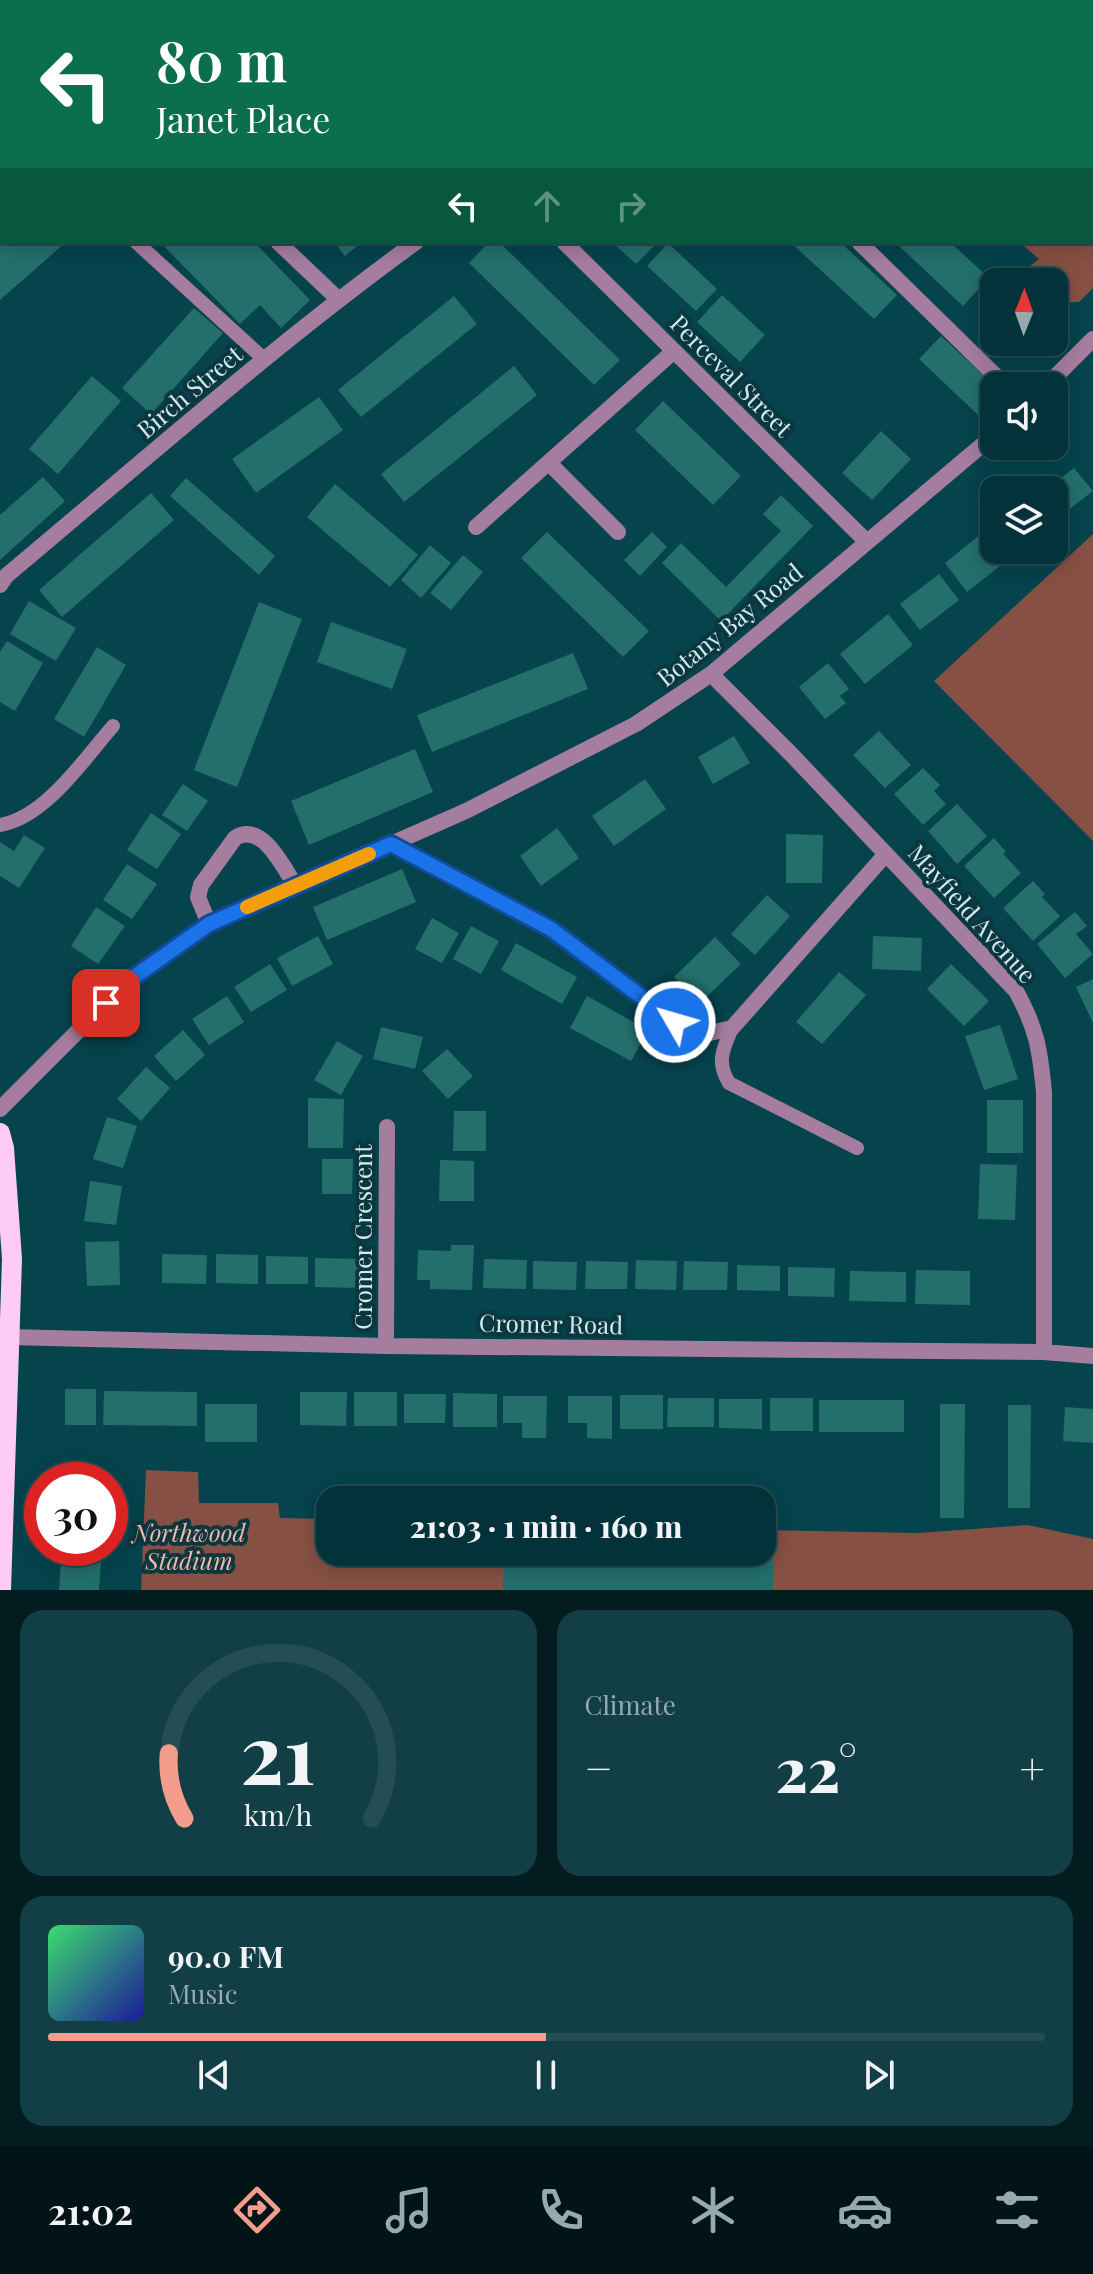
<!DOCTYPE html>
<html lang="en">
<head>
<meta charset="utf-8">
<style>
	body { margin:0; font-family:"Playfair Display",serif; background:#123e45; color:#f1f3f6; height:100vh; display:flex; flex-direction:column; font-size:30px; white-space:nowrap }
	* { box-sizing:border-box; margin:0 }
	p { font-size:26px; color:#97aaaf }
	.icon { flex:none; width:44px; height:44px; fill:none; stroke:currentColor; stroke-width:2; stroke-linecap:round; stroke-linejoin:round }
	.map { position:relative; height:1590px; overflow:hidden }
	.drawer { display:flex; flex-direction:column; gap:20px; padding:20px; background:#021c20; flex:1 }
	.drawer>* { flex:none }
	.guide { position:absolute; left:0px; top:0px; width:1094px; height:244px; box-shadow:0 4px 20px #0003,0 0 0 2px #254d54; background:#0b6e4f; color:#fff; overflow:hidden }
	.needle { width:52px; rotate:1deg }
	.buttons { position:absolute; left:980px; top:268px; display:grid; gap:16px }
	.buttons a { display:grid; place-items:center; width:88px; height:88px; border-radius:16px; background:#04323a; box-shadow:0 4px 20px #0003,0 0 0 2px #254d54; font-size:40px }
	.speed { position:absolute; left:24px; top:1462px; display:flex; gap:16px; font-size:40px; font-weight:700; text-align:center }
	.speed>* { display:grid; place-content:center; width:104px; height:104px; border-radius:50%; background:#04323a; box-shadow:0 4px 20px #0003,0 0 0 2px #254d54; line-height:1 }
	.speed .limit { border:12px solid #d22; background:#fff; color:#111 }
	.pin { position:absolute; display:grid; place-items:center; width:68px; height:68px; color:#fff; margin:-34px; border-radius:16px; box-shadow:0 4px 12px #0006 }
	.me { position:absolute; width:88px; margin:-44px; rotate:308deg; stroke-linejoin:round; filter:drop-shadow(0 0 6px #0008) }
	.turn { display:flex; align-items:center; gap:28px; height:168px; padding:0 24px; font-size:36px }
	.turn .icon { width:104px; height:104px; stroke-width:2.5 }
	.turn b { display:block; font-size:56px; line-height:68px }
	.lanes { display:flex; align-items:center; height:76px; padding:0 24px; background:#0003; justify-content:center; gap:40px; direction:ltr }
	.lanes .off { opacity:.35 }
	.big { font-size:60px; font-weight:800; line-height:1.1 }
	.drawer .tile { flex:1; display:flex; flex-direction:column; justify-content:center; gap:12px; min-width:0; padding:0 28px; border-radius:24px; background:#123e45 }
	.drawer .dial { align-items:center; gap:0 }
	.dial svg { height:208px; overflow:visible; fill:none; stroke:#254d54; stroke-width:7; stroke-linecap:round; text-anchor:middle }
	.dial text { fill:#f1f3f6; stroke:none }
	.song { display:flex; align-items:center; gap:24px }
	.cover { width:96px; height:96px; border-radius:12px; background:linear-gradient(135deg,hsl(140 70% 55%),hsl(240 70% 35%)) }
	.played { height:8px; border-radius:4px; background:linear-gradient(90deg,#f49d8c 50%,#254d54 50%) }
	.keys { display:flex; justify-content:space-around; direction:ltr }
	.heat { display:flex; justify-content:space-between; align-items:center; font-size:44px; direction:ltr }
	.drawer .tiles { flex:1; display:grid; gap:20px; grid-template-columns:1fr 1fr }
	.tile:last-child { grid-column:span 2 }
	.trip { position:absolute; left:316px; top:1486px; width:460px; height:80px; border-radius:24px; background:#04323a; box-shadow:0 4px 20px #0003,0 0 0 2px #254d54; font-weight:800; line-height:80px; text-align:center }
	.tabs { display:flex; height:128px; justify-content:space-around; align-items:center; background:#021417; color:#97aaaf }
	.tabs .icon { width:56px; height:56px }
	.tabs .selected { color:#f49d8c }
	.tabs b { font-size:36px; color:#f1f3f6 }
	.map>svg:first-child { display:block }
	.green { fill:#875044 }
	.building { fill:#246f6c }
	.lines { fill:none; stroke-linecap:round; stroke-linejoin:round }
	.lane { stroke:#a57d9f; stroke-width:14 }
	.street { stroke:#a57d9f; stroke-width:16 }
	.primary { stroke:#fdcbf4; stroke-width:20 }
	.route-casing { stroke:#114b97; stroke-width:20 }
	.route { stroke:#1a73e8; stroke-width:14 }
	.slow { stroke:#f59e0b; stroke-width:14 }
	.labels { text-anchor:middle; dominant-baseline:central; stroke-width:8; stroke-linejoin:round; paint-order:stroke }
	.street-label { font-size:24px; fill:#d1ecf1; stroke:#0c373f }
	.park-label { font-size:24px; font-style:italic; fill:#f3b7aa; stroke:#0c373f }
</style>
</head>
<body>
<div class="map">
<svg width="1093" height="1590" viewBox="0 0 1093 1590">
	<rect width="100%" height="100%" fill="#05434d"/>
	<path class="green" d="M644 0H1083L1086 2H646Z
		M1092 7 1093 288 1079 302 1054 303V282H1010L1039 259 1019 242H1092Z
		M1093 534V841L934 681Z
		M146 1470 198 1472 199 1503H278L280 1518 330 1519V1552H762V1530L918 1533 1028 1525 1093 1539V1590H141Z"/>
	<path class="building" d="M0 242H66L0 300Z
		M160 242H254L310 300 281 328 260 305 240 324Z
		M334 242H362L345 256Z
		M489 242H499L620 360 594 385 469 263Z
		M612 242H654L656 244 636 264Z
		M790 242H840L897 295 874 319Z
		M895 242H950L989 278 963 306Z
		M668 243 717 289 696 311 647 266Z
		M722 295 765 335 740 362 697 322Z
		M454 296 477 324 361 417 338 390Z
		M194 308 223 333 151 414 122 388Z
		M941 336 994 385V398L978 415 919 359Z
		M514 366 537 395 404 502 381 474Z
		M92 376 121 401 58 474 29 449Z
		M319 397 343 430 256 493 232 459Z
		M663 401 741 476 713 505 635 430Z
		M881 431 911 459 872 500 842 473Z
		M1074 468 1093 491 1058 518 1054 512V490H1046Z
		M43 477 65 501 0 560V515Z
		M186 478 275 556 259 575 170 496Z
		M335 484 418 555 390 587 307 517Z
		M151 493 174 520 62 617 39 590Z
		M781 495 813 526 721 621 662 563 681 543 726 587 781 531 763 514Z
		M547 532 649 631 623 657 521 558Z
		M652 532 667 547 640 576 624 560Z
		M982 533 1005 562 967 592 945 563Z
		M430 545 451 563 421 598 401 580Z
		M463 555 483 572 451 610 430 593Z
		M939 574 959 600 920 630 900 604Z
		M29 601 76 628 56 661 10 634Z
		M259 602 302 619 237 787 194 770Z
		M888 614 913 645 865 684 840 654Z
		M331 622 407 649 392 689 317 662Z
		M7 641 43 663 15 711 0 702V652Z
		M97 647 126 665 84 737 54 719Z
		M573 653 588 689 432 752 417 715Z
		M828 663 849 689 840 696 846 703 825 719 799 687Z
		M879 731 911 765 885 788 853 755Z
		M734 736 750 763 713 784 698 757Z
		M415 749 433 792 309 845 291 801Z
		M923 768 940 785 934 791 946 804 923 825 894 794Z
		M645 779 666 809 614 846 592 816Z
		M183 784 208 801 187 831 162 815Z
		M957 804 987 836 957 864 928 831Z
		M151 813 181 834 157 869 127 850Z
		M557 828 579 858 541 886 520 856Z
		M786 834 823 835 822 883H786Z
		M24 835 45 848 19 888 0 876V842L14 851Z
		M994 838 1006 852 1003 854 1021 873 994 898 964 866Z
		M127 864 157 884 132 919 103 900Z
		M402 869 416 902 327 940 313 907Z
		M1033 881 1045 894 1042 897 1060 916 1033 941 1003 908Z
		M767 895 790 916 755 955 731 934Z
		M96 907 125 926 98 964 71 946Z
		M1075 912 1087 926 1076 934 1093 954 1065 978 1037 944Z
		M432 918 459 933 442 963 415 949Z
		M471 926 499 941 481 974 453 959Z
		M318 936 333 964 292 986 277 958Z
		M873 936 922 938 921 971 872 969Z
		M715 937 741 964 700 1003 674 977Z
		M516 943 577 977 562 1004 501 970Z
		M270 964 287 990 251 1012 234 987Z
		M951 964 989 1001 964 1026 927 989Z
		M839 972 866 995 822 1044 796 1022Z
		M1093 979V1023L1076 987Z
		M227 996 244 1022 209 1045 192 1019Z
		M587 996 648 1030 631 1061 570 1028Z
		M1000 1025 1018 1079 984 1090 965 1036Z
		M381 1027 423 1037 415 1069 373 1059Z
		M183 1030 205 1055 176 1081 154 1056Z
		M337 1041 363 1056 341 1095 314 1080Z
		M447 1049 473 1076 448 1099 422 1071Z
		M146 1067 170 1088 141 1121 117 1099Z
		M308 1098 344 1099 343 1148H308Z
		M987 1100H1023V1153H987Z
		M454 1111H486V1151H453Z
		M107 1117 137 1126 123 1168 93 1159Z
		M322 1159H353L352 1194H322Z
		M440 1160 474 1161V1201H439Z
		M980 1164 1017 1165 1015 1220 978 1219Z
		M90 1181 122 1186 116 1225 84 1221Z
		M119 1241 120 1285 87 1286 85 1242Z
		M451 1245H474L472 1290 430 1289V1280H417L418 1250 451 1251Z
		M162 1254 207 1255 206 1284 162 1283Z
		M216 1254 258 1255V1284L216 1283Z
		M266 1256 308 1257V1284H266Z
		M315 1258 360 1259V1288L315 1287Z
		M484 1259 527 1260 526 1289 483 1288Z
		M636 1260 677 1261 676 1290 635 1289Z
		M533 1261 577 1262 576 1290 533 1289Z
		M586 1261 628 1262 627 1289H585Z
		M684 1261 728 1262 727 1290H683Z
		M737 1265 780 1266V1291L737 1290Z
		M788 1267 835 1268 834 1297 788 1296Z
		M916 1270 970 1271V1305L915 1304Z
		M850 1271 906 1272V1302L849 1301Z
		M65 1389H96V1425H65Z
		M104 1391 197 1392V1426L103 1425Z
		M300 1392H347L346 1426 300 1425Z
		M354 1392H397V1426H354Z
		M453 1393 497 1394V1427H453Z
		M404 1394H446L445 1423H404Z
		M620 1395H663V1429H620Z
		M503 1396H547L546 1438H522V1423H503Z
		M568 1396H612V1439L587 1438V1423H568Z
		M668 1398H714V1427H667Z
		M770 1398H813V1431H770Z
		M719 1399H762V1429L719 1428Z
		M819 1400H904V1432H819Z
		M205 1404H257V1442H205Z
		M940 1404H965L964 1518H940Z
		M1008 1405H1031L1030 1508H1008Z
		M1065 1407 1093 1409V1443L1063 1441Z
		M67 1470 103 1472 102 1480H67Z
		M62 1548H102L99 1590H59Z
		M504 1552H773V1590H503Z"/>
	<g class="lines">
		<path class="lane" d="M136 242 264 359
			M0 825C45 818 84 759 113 726
			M732 1028C723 1049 716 1062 729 1083L857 1148"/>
		<path class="street" d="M327 0 328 2
			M607 0 610 2
			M265 2 267 0
			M0 207 2 205
			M278 242 338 299
			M564 242 867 542
			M859 242 1006 386
			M1046 386 1093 339
			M549 463 618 532
			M476 527 674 351
			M0 585 6 576C141 463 273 346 416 242
			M711 674 791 754 1016 991C1037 1029 1040 1050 1044 1092V1352
			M391 844 551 929 675 1022 701 1035 732 1028 886 854
			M209 924 198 897 201 885 235 838C262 821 283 867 295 885
			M0 1109 127 982 209 924 466 811 636 724 711 674 994 435
			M8 1337 386 1346 1044 1352 1093 1356
			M386 1346 387 1127"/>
		<path class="primary" d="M0 1133 4 1148 12 1259 1 1590"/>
	</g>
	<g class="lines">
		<g class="route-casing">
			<path id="route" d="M106 1003 127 982 209 924 391 844 551 929 675 1022"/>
		</g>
		<use href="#route" class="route"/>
		<path class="slow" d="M247 907 369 854"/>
	</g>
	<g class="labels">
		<g class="street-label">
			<text transform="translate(732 375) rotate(45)">Perceval Street</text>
			<text transform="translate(189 391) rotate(-40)">Birch Street</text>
			<text transform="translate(729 624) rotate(-39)">Botany Bay Road</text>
			<text transform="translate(973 913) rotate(48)">Mayfield Avenue</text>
			<text transform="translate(362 1237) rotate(-90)">Cromer Crescent</text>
			<text transform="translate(551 1323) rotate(1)">Cromer Road</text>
		</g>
		<g class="park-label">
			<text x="189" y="1532">Northwood<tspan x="189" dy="28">Stadium</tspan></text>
		</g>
	</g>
</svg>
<div class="buttons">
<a><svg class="needle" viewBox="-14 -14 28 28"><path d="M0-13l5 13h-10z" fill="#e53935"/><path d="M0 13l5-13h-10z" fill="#97aaaf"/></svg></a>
<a><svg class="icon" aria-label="sound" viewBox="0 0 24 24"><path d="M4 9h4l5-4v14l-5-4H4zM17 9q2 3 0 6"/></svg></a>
<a><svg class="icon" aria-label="layers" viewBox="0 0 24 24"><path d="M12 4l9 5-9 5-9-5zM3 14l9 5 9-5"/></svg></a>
</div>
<div class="speed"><div class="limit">30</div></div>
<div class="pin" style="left:106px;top:1003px;background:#d93025"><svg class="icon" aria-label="arrive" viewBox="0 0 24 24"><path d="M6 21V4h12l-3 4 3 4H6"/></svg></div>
<svg class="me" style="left:675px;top:1022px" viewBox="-20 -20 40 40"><circle r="17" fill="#1a73e8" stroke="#fff" stroke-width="3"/><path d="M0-11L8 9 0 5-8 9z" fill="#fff"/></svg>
<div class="trip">21:03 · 1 min · 160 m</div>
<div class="guide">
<div class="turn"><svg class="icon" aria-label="left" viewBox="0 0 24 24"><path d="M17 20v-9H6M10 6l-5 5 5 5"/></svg><div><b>80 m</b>Janet Place</div></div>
<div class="lanes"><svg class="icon" aria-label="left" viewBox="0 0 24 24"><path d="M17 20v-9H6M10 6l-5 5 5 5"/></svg><svg class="icon off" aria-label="ahead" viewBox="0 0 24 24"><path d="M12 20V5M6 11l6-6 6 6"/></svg><svg class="icon off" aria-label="right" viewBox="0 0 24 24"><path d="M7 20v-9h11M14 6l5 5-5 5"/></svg></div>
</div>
</div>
<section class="drawer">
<div class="tiles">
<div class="tile dial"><svg viewBox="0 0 100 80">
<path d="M14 69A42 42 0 1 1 86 69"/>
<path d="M14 69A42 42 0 0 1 8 44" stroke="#f49d8c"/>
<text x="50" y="56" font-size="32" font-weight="700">21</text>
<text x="50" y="72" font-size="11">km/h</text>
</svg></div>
<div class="tile"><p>Climate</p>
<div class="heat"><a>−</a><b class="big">22°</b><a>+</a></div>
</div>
<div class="tile">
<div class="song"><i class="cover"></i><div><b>90.0 FM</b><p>Music</p></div></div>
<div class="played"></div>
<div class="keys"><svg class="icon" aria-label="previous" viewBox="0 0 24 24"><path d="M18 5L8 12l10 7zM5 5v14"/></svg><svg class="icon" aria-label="pause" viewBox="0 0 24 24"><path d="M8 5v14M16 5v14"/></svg><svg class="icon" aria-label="next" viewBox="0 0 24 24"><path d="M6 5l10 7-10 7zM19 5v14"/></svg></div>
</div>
</div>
</section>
<nav class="tabs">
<b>21:02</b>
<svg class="icon selected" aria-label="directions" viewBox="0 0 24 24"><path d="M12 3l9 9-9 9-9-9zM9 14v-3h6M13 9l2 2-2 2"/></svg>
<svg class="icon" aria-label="music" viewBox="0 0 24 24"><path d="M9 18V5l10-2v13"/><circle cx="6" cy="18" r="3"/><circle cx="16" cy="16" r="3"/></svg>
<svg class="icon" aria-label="phone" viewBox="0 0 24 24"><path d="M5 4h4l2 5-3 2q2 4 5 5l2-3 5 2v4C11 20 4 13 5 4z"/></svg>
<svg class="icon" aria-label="climate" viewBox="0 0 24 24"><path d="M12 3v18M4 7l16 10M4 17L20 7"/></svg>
<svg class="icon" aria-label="car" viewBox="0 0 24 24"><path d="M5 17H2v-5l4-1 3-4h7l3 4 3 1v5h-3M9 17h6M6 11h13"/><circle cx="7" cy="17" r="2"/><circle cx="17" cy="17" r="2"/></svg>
<svg class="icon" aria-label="filters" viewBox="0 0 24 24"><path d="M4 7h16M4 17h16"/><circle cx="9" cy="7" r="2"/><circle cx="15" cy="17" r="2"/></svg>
</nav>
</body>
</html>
